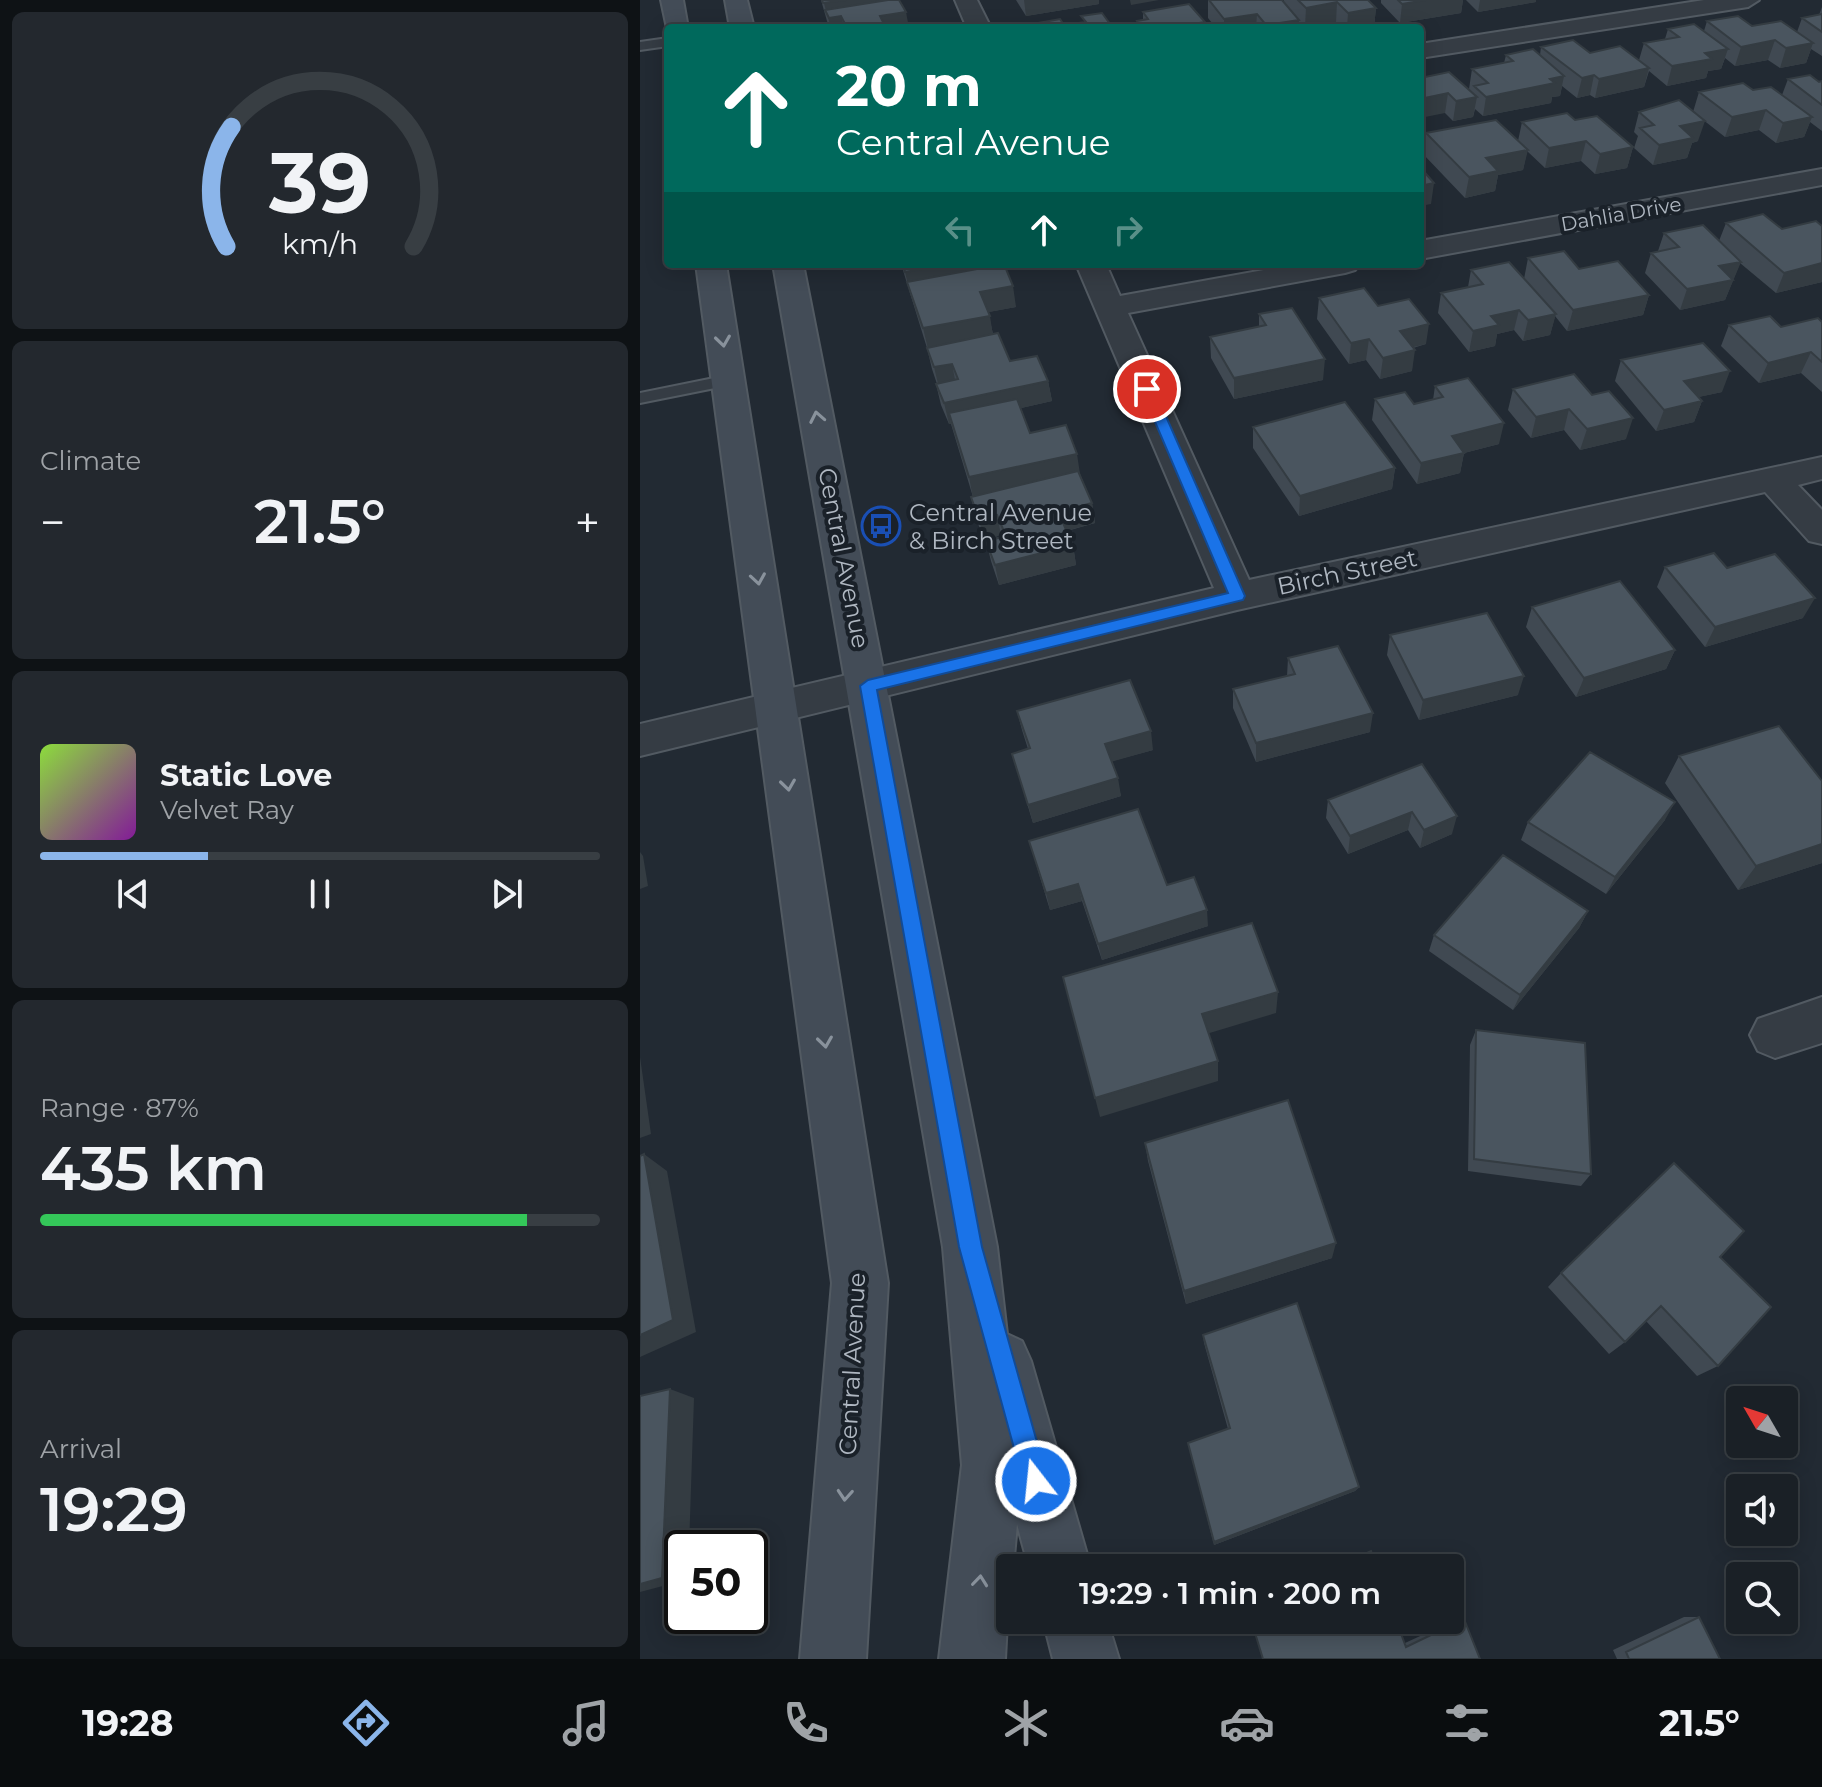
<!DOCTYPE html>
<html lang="en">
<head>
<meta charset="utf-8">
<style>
	body { margin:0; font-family:Montserrat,sans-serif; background:#23282e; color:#f1f3f6; height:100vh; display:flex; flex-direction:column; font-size:30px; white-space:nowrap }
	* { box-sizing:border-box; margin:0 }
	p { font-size:26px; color:#9fa3a7 }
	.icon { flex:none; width:44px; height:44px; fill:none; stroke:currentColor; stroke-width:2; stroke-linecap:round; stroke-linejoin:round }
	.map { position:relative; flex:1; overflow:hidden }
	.drawer { display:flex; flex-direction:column; gap:12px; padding:12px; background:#0e1215; width:640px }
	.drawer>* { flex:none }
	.hud { position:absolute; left:24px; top:24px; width:760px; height:244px; border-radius:8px; box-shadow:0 4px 20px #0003,0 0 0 2px #383e43; background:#00695c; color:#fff; overflow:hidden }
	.needle { width:52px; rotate:309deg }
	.controls { position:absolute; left:1086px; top:1386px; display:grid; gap:16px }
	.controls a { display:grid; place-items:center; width:72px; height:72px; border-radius:8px; background:#1a2026; box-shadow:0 4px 20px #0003,0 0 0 2px #383e43; font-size:40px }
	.speed { position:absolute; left:24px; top:1530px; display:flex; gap:16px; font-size:40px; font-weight:700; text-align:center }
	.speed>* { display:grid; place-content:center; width:104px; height:104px; border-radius:50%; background:#1a2026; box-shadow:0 4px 20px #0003,0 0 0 2px #383e43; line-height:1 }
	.speed .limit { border:4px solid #111; border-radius:12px; background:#fff; color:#111 }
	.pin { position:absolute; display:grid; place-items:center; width:68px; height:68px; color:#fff; margin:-34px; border:4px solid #fff; border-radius:50%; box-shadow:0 2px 8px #0007 }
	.me { position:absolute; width:88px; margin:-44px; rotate:344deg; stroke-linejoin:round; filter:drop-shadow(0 0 6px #0008) }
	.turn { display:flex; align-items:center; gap:28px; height:168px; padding:0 40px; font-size:36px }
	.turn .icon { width:104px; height:104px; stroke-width:2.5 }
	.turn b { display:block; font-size:56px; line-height:68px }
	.lanes { display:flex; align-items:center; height:76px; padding:0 40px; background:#0003; justify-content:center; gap:40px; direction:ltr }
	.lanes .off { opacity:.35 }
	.big { font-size:60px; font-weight:600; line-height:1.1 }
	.drawer .card { flex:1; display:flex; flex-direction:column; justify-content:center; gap:12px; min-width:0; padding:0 28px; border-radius:12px; background:#23282e }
	.drawer .dial { align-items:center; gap:0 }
	.dial svg { height:208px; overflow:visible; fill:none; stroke:#383e43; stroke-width:7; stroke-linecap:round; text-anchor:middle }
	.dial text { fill:#f1f3f6; stroke:none }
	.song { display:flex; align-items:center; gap:24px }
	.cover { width:96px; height:96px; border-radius:12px; background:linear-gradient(135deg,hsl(90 70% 55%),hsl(290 70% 35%)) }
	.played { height:8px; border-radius:4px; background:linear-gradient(90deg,#8bb5ea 30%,#383e43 30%) }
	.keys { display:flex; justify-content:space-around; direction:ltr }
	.heat { display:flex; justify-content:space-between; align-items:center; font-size:44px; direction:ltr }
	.charge { height:12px; border-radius:6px; background:linear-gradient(90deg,#34c759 87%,#383e43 0) }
	.trip { position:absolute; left:356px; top:1554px; width:468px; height:80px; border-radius:8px; background:#1a2026; box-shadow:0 4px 20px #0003,0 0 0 2px #383e43; font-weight:600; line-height:80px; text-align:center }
	.dock { display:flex; height:128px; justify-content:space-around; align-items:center; background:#0a0d0f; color:#9fa3a7 }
	.dock .icon { width:56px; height:56px }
	.dock .active { color:#8bb5ea }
	.dock b { font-size:36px; color:#f1f3f6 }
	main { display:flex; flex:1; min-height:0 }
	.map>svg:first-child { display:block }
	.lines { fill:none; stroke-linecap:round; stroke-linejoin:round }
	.service-casing { stroke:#525a62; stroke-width:4 }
	.minor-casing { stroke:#525a62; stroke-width:4 }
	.secondary-casing { stroke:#525a62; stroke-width:4 }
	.service { fill:#353c44; fill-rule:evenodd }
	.minor { fill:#353c44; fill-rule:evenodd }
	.secondary { fill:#434c57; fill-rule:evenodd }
	.wall { fill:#404952 }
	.shaded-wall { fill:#343c42 }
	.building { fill:#4a555f; stroke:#343c42; stroke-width:2 }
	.oneway { stroke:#89929c }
	.route { fill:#1a73e8; stroke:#114b97; stroke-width:2 }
	.labels { text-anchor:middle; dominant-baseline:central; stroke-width:8; stroke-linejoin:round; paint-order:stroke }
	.far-street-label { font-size:20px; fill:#afb7c1; stroke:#1a2129 }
	.poi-label { font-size:24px; fill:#afb7c1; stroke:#1a2129; text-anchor:start }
	.street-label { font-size:24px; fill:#afb7c1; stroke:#1a2129 }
</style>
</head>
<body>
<main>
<section class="drawer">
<div class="card dial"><svg viewBox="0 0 100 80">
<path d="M14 69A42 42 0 1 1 86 69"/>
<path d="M14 69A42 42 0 0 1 16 23" stroke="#8bb5ea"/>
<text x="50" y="56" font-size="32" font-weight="700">39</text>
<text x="50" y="72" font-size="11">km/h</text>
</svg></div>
<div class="card"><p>Climate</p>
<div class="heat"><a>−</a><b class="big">21.5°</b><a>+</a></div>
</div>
<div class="card">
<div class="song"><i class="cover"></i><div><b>Static Love</b><p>Velvet Ray</p></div></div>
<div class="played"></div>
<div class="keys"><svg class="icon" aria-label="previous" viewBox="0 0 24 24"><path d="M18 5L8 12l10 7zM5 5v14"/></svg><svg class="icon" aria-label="pause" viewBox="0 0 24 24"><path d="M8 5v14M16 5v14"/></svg><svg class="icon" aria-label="next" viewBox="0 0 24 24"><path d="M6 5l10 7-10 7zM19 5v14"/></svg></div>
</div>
<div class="card"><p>Range · 87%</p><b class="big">435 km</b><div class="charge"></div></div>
<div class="card"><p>Arrival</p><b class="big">19:29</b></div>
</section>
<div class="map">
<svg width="1182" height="1659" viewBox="0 0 1182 1659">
	<rect width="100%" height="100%" fill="#222a33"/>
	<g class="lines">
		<g class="service-casing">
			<path id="service" d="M28 38V46L0 50V42Z
				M89 375 97 380 95 384 0 403V393Z"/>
		</g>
		<g class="minor-casing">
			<path id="minor" d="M315 0H337L351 28H327Z
				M1064 0H1119L1108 7 780 58V44Z
				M1182 169V185L780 259V241Z
				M436 264H466L480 296 657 264H720L715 270 705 273 488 313 609 580 1182 457V479L1158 485 1182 510V544L1169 541 1125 492 597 610 0 756V724L574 588Z
				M1182 997V1043L1135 1058 1118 1051 1110 1035 1118 1019Z"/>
		</g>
		<g class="secondary-casing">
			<path id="secondary" d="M21 0H43L48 28H28V33Z
				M85 0H107L114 28H90Z
				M56 264H86L248 1283 226 1659H160L192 1283Z
				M133 264H163L357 1247 367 1334 382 1341 391 1361 451 1568H389L377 1524 373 1568H370L365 1659H299L322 1465 303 1247Z
				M403 1620H467L479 1659H413Z"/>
		</g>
		<use href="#service" class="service"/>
		<use href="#minor" class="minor"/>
		<use href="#secondary" class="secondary"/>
	</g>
	<path class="wall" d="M181 0H259L269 28H189Z
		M376 0H459V4L386 16Z
		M568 0H642L644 2V0H728L736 8 734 27 702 28 696 22 665 27 659 22V28H576L568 18Z
		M741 0H823L821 13 760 23 741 3Z
		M826 0H896V2L838 12Z
		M1182 7V56L1171 49 1166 63 1140 68 1128 60 1095 66 1085 58 1081 69 1068 71 1066 78 1027 86 1009 71 1004 87 955 98 950 95 937 98 922 86 920 96 912 97 911 103 843 116 835 109 833 117 813 121 805 113 780 78 833 94 829 89 832 69 864 63 866 55H900L901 47 999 60 1004 43 1025 39 1028 29 1064 31 1067 21 1157 32 1162 18 1179 15Z
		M503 12 565 22V28H498L497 21 503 20Z
		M1148 79 1182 81V131L1170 122 1164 137 1136 143 1119 130 1085 137 1053 112 1059 92 1113 90 1142 95Z
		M999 112 1058 141 1052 143 1047 158 1013 165 994 148 998 136 994 132Z
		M935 120 993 147 987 168 955 174 941 161 905 168 887 151 883 170 858 175 855 191 825 198 783 154 786 133 878 141 882 122Z
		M1086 223 1142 229 1182 226V282L1136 293 1100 263 1085 300 1040 310 1005 273 1011 253 1018 251 1024 233 1079 241Z
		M888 258 939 269 1009 295 1003 315 927 331 915 316 910 335 883 341 874 330 857 334 855 346 829 352 798 313 801 293 828 287 831 270 884 279Z
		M261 264H354L376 307 348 312 353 334 370 361 408 381 412 401 381 408 390 433 440 474 452 503 455 523 427 531 433 545 436 565 359 585 351 561 346 541 362 537 361 535 344 540 336 518 331 497H333L311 424H309L301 405 296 384H297L292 369 287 348Z
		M679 298 738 306 786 344 773 348 772 371 740 379 726 360 709 364 677 319Z
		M619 314 683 380 594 399 571 358 570 337 619 327Z
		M1182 322V392L1161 373 1119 383 1081 346 1089 325 1141 327Z
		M981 360 1082 392 1058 397 1062 401 1054 422 1016 431 975 381Z
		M795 386 859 444 824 453 820 473 777 484 732 420 735 399 774 404 793 400Z
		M873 389 952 395 986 439 940 450 924 430 891 438 868 410Z
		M613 427 755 468 752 489 659 516 613 448Z
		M1025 567 1087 568 1163 618 1065 647 1017 587Z
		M892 607 1035 650 1026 669 936 697 886 627Z
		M750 635 878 695 779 720 747 655Z
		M648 658 730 732 616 762 593 708V689L647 676Z
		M377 711 513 750 472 761 481 796 393 823 372 754 388 749 382 730Z
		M1039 756 1182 781V863L1098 890 1025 783Z
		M782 764 812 834 780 848 768 830 708 854 686 818 688 800Z
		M1025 820 966 894 881 840 888 822Z
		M389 841 568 926 462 960 442 901 410 910Z
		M948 911 939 928 873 1010 789 951 794 935Z
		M836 1030 951 1174 941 1186 828 1171 830 1045Z
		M505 1143 692 1258 546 1304 508 1161Z
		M1080 1257 1078 1366 1057 1376 1006 1321 985 1342 969 1354 908 1287 921 1273Z
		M563 1335 719 1487 715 1491 574 1545 548 1443 588 1429 564 1343Z
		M1044 1617H1059L1080 1659H977L973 1650Z
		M817 1619H824L840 1659H622L765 1643Z"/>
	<path class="shaded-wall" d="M183 0H259L201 16 204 28H191Z
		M384 0H459V4L386 16Z
		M490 0H519L491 5Z
		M786 0H823L821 13 760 23 762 4Z
		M840 0H896V2L838 12Z
		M697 2 696 22 665 27 666 8Z
		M736 8 734 27 707 28 708 13Z
		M266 12 269 28H243L240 16Z
		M617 14 616 28H584V19Z
		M659 20V28H626V25Z
		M565 22V28H537V27Z
		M1135 40 1128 60 1095 66 1101 47Z
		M1173 43 1166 63 1140 68 1146 48Z
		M1088 49 1081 69 1068 71 1066 78 1027 86 1032 66 1065 53Z
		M1009 68 1004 87 955 98 959 79Z
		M954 75 950 95 937 98 942 78Z
		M924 76 920 96 912 97 911 103 843 116 846 97Z
		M808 93 805 113 780 118V99Z
		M837 97 833 117 813 121 816 101Z
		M1126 110 1119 130 1085 137 1092 117Z
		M1172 117 1164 137 1136 143 1143 123Z
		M1065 121 1058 141 1052 143 1047 158 1013 165 1019 145 1040 126Z
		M946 141 941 161 905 168 909 148Z
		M993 147 987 168 955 174 960 154Z
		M888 150 883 170 858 175 855 191 825 198 829 177 846 158Z
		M794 183 791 204 780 206V186Z
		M1101 262 1085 300 1040 310 1047 289 1079 266Z
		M1182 263V282L1136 293 1144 273Z
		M309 264H354L357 277 268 285 265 272Z
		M373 286 376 307 344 313 340 292Z
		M1009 295 1003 315 927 331 933 310Z
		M879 310 874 330 857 334 855 346 829 352 833 331 851 316Z
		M916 314 910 335 883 341 888 320Z
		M350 316 353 336 288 349 283 328Z
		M789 324 786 344 757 351 760 331Z
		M729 339 726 360 709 364 711 343Z
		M775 350 772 371 740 379 743 358Z
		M1171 352 1161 373 1119 383 1128 363Z
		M685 359 683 380 594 399V378Z
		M312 364 316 385 299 388 294 367Z
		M1090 371 1082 392 1036 402 1044 381Z
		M408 381 412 401 312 424 309 413 311 424H309L304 403Z
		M1062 401 1054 422 1016 431 1024 410Z
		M929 409 924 430 891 438 896 417Z
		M993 418 986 439 940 450 947 429Z
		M864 423 859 444 824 453 820 473 777 484 781 463 812 436Z
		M437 454 440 474 333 498 329 477Z
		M755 468 752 489 659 516 660 496Z
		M452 503 455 523 422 532 418 512Z
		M357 515 361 535 344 540 339 519Z
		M433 545 436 565 359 585 355 565Z
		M1175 598 1163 618 1065 647 1075 627Z
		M1035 650 1026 669 936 697 944 678Z
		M884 676 878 695 779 720 783 700Z
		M733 713 730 732 616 762V743Z
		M511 731 513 750 467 763 465 744Z
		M478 778 481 796 393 823 388 805Z
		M1035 802 1025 820 966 894 975 877Z
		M772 812 768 830 708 854 710 836Z
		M817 816 812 834 780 848 784 830Z
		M1182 844V863L1098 890 1116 866Z
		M0 852 3 856 8 886 0 889Z
		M438 884 442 901 410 910 406 893Z
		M567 910 568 926 462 960 458 944Z
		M948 911 939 928 873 1010 880 995Z
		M638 992 636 1013 563 1035 562 1014Z
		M0 1057 11 1134 0 1138Z
		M578 1061V1081L460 1117 455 1098Z
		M4 1154 27 1171 56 1332 0 1357Z
		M696 1243 692 1258 546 1304 544 1291Z
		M30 1389 54 1398 49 1548H42V1581L0 1592V1584Z
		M719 1487 715 1491 574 1545V1542Z"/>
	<path class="building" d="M182 0H206L183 3Z
		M248 0H259L266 12 240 16 246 28H192L206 26 201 16 189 18 185 10Z
		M569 0H642L659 20 626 25 617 14 584 19Z
		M658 0H728L736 8 708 13 697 2 666 8Z
		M758 0H786L762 4Z
		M549 4 565 22 537 27 538 28H502L497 21 508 19 503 12Z
		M462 13 473 28H401L398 23 420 19 424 25 446 22 441 16Z
		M1182 14V32L1162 18Z
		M1098 16 1112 26 1141 21 1173 43 1146 48 1135 40 1101 47 1067 21Z
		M1054 24 1088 49 1065 53 1072 59 1032 66 1004 43 1039 37 1028 29Z
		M933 40 950 53 980 46 1009 68 959 79 954 75 942 78 901 47Z
		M893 49 924 76 910 79 915 83 846 97 834 86 848 83 832 69 873 61 866 55Z
		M809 72 837 97 816 101 808 93 780 99V78Z
		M1170 75 1179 82 1182 81V105L1148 79Z
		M1103 83 1113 90 1131 87 1172 117 1143 123 1126 110 1092 117 1059 92Z
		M1039 100 1065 121 1040 126 1053 138 1019 145 1000 128 1014 125 999 112Z
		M927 113 935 120 957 116 993 147 960 154 946 141 909 148 882 122Z
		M856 120 888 150 846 158 858 171 829 177 786 133Z
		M780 167 794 183 780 186Z
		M1123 214 1142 229 1176 221 1182 226V263L1144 273 1086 223Z
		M1063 225 1101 262 1079 266 1093 280 1047 289 1011 253 1039 247 1024 233Z
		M924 251 939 269 978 261 1009 295 933 310 888 258Z
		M869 262 916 314 888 320 879 310 851 316 859 325 833 331 801 293 843 284 831 270Z
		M263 264H309L265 272Z
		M364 264 373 286 340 292 350 316 283 328 267 282Z
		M724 288 738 306 769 299 789 324 760 331 775 350 743 358 729 339 711 343 679 298Z
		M652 308 685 359 594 378 570 337 626 325 619 314Z
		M1130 316 1141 327 1178 318 1182 322V362L1171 352 1128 363 1089 325Z
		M358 333 370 361 397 356 408 381 304 403 296 384 318 379 312 364 294 367 287 348Z
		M1063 343 1090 371 1044 381 1062 401 1024 410 981 360Z
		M934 374 952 395 969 391 993 418 947 429 929 409 896 417 873 389Z
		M828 378 864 423 812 436 824 453 781 463 735 399 765 392 774 404 803 397 795 386Z
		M377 399 390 433 426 425 437 454 329 477 309 413Z
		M705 402 755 468 660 496 613 427Z
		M438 471 452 503 418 512 433 545 355 565 346 541 366 536 357 515 339 519 331 497Z
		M1074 553 1087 568 1135 554 1175 598 1075 627 1025 567Z
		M980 581 1035 650 944 678 892 607Z
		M847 613 884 676 783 700 750 635Z
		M698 646 733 713 616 743 593 689 655 674 648 658Z
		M490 680 511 731 465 744 478 778 388 805 372 754 390 748 377 711Z
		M1139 726 1182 781V844L1116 866 1039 756Z
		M950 752 1035 802 975 877 888 822Z
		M782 764 817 816 784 830 772 812 710 836 688 800Z
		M498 809 527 885 554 877 567 910 458 944 438 884 406 893 389 841Z
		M863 855 948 911 880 995 794 935Z
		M612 923 638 992 562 1014 578 1061 455 1098 423 977Z
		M836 1030 945 1043 951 1174 834 1159Z
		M648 1100 696 1243 544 1291 505 1143Z
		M4 1154 33 1320 0 1335V1156Z
		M1034 1163 1104 1231 1080 1257 1131 1307 1078 1366 1021 1306 985 1342 921 1273Z
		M657 1303 719 1487 574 1542 548 1443 590 1428 563 1335Z
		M30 1389 22 1578 0 1584V1396Z
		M731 1551 737 1568H693Z
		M1059 1617 1080 1659H989L986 1652Z
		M824 1619 840 1659H623L611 1620H756L766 1647Z"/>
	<defs><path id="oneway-chevron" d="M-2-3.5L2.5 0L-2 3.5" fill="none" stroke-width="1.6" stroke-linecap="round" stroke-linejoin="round" transform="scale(2)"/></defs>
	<g class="oneway">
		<use href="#oneway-chevron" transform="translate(83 341) rotate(82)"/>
		<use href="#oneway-chevron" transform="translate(177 417) rotate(-101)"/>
		<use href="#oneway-chevron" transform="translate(118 579) rotate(81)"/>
		<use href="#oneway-chevron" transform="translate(148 785) rotate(82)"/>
		<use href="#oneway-chevron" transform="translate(185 1042) rotate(82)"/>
		<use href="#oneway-chevron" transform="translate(205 1495) rotate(94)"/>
		<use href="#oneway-chevron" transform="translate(340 1581) rotate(-84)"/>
	</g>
	<path class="route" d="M507 385 514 389 605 596 603 600 237 690 342 1247 408 1481 405 1489 396 1493 387 1489 383 1481 319 1247 220 686 228 680 588 593 501 389Z"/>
	<defs>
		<g id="bus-ring" transform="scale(2)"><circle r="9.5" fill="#1a2129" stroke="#1a4fb4" stroke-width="1.5"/><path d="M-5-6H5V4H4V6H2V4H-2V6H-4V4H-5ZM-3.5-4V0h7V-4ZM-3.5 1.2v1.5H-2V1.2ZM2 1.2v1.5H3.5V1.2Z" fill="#1a4fb4"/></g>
	</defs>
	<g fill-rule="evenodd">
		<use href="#bus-ring" x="241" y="526"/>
	</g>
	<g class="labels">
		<g class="far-street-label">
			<text transform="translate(981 214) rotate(-10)">Dahlia Drive</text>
		</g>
		<g class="poi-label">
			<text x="269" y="512">Central Avenue<tspan x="269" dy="28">&amp; Birch Street</tspan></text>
		</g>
		<g class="street-label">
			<text transform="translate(204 558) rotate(79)">Central Avenue</text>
			<text transform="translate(707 572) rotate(-12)">Birch Street</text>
			<text transform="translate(212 1364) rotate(-87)">Central Avenue</text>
		</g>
	</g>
</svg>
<div class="controls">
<a><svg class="needle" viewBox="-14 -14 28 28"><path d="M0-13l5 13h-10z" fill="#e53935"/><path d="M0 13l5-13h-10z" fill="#9fa3a7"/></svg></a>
<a><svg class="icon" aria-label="sound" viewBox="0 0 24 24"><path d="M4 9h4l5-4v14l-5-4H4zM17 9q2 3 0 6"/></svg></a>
<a><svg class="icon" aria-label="search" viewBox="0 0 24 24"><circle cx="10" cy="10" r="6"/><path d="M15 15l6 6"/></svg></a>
</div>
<div class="speed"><div class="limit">50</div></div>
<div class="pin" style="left:507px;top:389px;background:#d93025"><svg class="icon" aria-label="arrive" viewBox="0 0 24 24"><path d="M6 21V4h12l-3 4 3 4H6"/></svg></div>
<svg class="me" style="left:396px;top:1481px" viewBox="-20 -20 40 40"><circle r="17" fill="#1a73e8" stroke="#fff" stroke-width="3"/><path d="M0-11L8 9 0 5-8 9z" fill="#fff"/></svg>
<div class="trip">19:29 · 1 min · 200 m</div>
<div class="hud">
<div class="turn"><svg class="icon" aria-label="ahead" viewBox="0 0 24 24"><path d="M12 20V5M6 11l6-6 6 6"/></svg><div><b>20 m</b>Central Avenue</div></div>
<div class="lanes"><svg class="icon off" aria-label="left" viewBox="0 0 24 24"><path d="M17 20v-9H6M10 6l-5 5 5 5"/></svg><svg class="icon" aria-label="ahead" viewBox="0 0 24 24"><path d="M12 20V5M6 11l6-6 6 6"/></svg><svg class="icon off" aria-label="right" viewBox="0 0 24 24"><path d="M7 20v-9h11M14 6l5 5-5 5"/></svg></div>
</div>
</div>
</main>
<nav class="dock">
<b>19:28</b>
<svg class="icon active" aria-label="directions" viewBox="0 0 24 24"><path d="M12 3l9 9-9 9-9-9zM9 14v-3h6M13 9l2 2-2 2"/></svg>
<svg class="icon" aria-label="music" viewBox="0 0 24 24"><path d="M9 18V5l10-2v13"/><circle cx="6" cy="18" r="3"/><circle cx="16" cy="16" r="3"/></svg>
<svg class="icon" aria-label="phone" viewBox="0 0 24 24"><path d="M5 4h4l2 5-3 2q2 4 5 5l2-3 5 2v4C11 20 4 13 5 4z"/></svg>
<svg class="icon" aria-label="climate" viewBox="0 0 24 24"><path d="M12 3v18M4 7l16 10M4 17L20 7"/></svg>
<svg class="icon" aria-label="car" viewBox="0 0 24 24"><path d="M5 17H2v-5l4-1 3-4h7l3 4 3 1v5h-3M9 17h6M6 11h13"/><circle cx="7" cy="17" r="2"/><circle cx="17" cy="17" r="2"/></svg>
<svg class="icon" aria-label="filters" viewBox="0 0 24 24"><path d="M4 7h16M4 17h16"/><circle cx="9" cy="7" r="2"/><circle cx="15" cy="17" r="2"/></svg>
<b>21.5°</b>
</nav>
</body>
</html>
